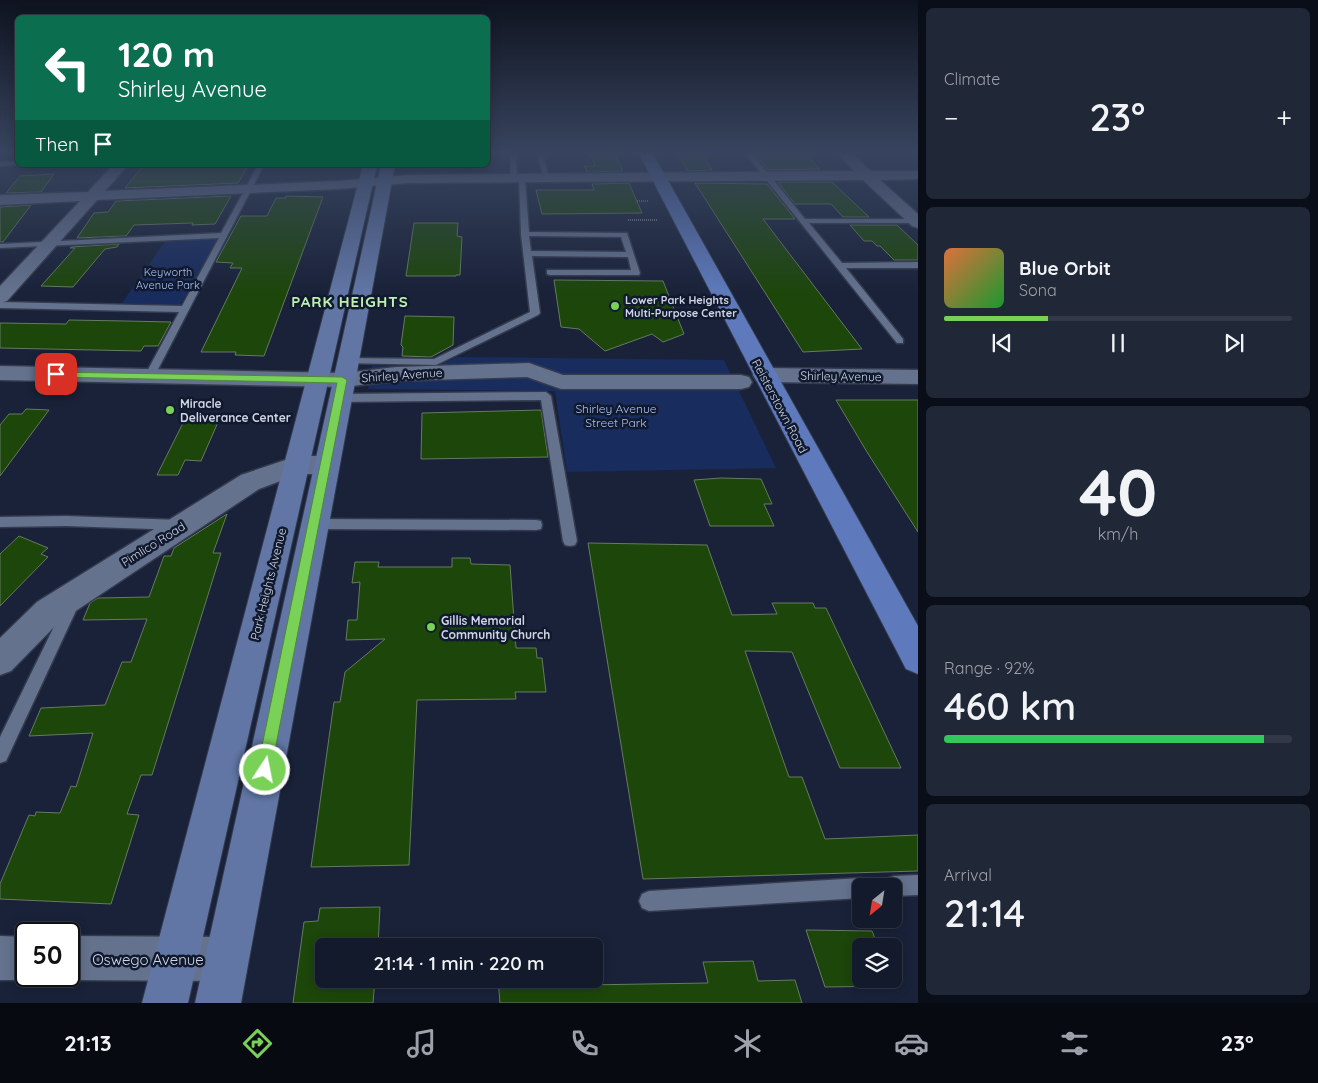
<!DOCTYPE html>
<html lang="en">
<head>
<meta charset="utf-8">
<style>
	body { margin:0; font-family:Quicksand,sans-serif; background:#202737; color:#f1f3f6; height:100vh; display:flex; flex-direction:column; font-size:19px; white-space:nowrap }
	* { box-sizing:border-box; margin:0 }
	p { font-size:16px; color:#9da1a9 }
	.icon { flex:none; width:28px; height:28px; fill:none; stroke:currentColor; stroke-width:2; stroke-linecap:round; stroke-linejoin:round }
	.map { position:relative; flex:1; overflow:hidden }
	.sheet { display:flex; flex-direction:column; gap:8px; padding:8px; background:#0a0e18; width:400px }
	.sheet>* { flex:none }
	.hud { position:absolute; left:15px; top:15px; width:475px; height:152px; border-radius:8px; box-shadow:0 2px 12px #0003,0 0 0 1px #323847; background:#0b6e4f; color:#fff; overflow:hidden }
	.needle { width:32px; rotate:210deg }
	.controls { position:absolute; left:852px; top:878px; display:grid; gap:10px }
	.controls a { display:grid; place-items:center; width:50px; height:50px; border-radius:8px; background:#131a2b; box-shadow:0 2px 12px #0003,0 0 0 1px #323847; font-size:25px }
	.speed { position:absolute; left:15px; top:922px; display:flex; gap:10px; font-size:25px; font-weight:700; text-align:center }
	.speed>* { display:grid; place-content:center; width:65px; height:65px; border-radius:50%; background:#131a2b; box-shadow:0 2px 12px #0003,0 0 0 1px #323847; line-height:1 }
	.speed .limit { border:2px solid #111; border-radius:8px; background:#fff; color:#111 }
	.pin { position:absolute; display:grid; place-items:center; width:42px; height:42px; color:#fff; margin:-21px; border-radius:10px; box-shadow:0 2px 8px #0006 }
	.me { position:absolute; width:55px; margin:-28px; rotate:11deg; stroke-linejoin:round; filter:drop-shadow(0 0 4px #0008) }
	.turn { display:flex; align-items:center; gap:18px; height:105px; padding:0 20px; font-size:22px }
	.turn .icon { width:65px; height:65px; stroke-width:2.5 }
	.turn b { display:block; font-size:35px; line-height:42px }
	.then { display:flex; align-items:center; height:48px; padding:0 20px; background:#0003; gap:10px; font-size:19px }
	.big { font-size:38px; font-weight:600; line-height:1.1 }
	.sheet .tile { flex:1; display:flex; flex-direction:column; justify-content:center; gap:8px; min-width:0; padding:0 18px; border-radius:8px; background:#202737 }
	.sheet .dial { align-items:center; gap:0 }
	.dial b { font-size:65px; line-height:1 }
	.song { display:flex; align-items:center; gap:15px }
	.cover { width:60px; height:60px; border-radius:8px; background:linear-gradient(135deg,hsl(20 70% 55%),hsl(130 70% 35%)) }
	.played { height:5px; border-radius:2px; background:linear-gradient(90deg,#79d158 30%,#323847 30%) }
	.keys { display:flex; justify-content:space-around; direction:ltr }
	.heat { display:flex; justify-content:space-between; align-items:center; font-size:28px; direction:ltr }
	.charge { height:8px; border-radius:4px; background:linear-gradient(90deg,#34c759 92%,#323847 0) }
	.trip { position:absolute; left:315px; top:938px; width:288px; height:50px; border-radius:8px; background:#131a2b; box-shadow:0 2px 12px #0003,0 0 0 1px #323847; font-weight:600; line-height:50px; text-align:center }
	.tabs { display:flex; height:80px; justify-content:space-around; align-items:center; background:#080a11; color:#9da1a9 }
	.tabs .icon { width:35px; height:35px }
	.tabs .selected { color:#79d158 }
	.tabs b { font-size:22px; color:#f1f3f6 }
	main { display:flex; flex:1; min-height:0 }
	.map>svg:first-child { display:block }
	.green { fill:#192c5e }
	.building { fill:#1d460b; stroke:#667a60 }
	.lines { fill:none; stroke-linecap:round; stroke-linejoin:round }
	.lane-casing { stroke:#343b4e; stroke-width:3 }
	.street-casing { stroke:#343b4e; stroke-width:3 }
	.secondary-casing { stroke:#343b4e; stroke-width:2 }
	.primary-casing { stroke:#343b4e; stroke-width:2 }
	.path { stroke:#727a8d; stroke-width:2; stroke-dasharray:1 1; stroke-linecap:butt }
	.lane { fill:#65728d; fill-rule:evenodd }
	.street { fill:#65728d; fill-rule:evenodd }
	.secondary { fill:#6176a5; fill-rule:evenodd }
	.primary { fill:#5e7abc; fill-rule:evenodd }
	.route { fill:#79d158; stroke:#4f8839 }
	.poi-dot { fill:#79d158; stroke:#10192e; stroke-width:2 }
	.labels { text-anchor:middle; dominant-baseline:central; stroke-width:5; stroke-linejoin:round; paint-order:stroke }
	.far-park-label { font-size:11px; fill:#a9c1f4; stroke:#10192e }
	.far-poi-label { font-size:11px; font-weight:bold; fill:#ced5e4; stroke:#10192e; text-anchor:start }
	.street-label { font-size:12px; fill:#ced5e4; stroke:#10192e }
	.poi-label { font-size:12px; font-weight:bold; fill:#ced5e4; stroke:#10192e; text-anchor:start }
	.park-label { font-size:12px; fill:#a9c1f4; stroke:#10192e }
	.far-district-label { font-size:15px; font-weight:bold; letter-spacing:1px; fill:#beefae; stroke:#10192e }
	.near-street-label { font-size:15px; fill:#ced5e4; stroke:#10192e }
</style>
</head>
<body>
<main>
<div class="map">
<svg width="918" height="1003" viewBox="0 0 918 1003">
	<rect width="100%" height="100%" fill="#192239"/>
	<path class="green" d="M219 238 180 305 122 303 166 240Z
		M457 357 724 360 776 468 567 472 555 391 368 389 372 366H437Z"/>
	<path class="building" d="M590 152H614L623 171 587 172 584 166H595Z
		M754 152H803L820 169 768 170Z
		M678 153H702L712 170 687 171Z
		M144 165H241L248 166 238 183 125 188Z
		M54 174 41 192 6 193 20 176Z
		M778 182H832L869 217H843L831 204H795Z
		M629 183 642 213 542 214 536 190H594L592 184Z
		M695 183 767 184 795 219H763L862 349 803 352Z
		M231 196 215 224 192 225 193 223 134 225 126 236 77 238 94 213 108 212 116 201Z
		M286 196 323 197 264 356 235 355 236 352H201L242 268H230L233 263 216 262 241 216H267L276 198H286Z
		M31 205 3 242H0V207Z
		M414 223H458L457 236 462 237 460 275H456V276H406Z
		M850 225H897L918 245V260H894L880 246H877L872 241H864Z
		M119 244 117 247 105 249 73 287 41 286 75 248H70L71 247Z
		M554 280 663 281 684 334 663 342 652 334 605 351 579 329 561 327Z
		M405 316 454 317 453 345 431 357 402 356 403 347 401 345Z
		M69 320 126 321 171 322 158 346H144L141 351 0 348V323L66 324Z
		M836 400H918V532L867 452Z
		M26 409 49 410 0 476V425L9 414H22Z
		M541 410 548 457 421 459 422 413Z
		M185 419 219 420 201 461 185 460 178 475H157Z
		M721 478 761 479 772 504H764L774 526H710L694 480Z
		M227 514 213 553H221L152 775H141L127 814 139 815 111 904 0 899V884L29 815 35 816 36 812 60 813 71 786 76 787 93 733 29 736 41 708 105 705 122 662H131L147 619 83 620 90 603 98 598 149 597 164 556H171L174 548Z
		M19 536 48 548 41 554 48 557 0 606V554Z
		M588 543 707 545 732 615 777 614 772 603H813L815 608H826L901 768H840L792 652 745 651 789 777H802L825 839 918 835V871L643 879Z
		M452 558H470L471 564 510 565 516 648H536L537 658H542L546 692H515L516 699 417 700 409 865 311 867 334 702H340L345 672 385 639 346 640 348 620H357L360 582 352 583 355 562H379L378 567H452Z
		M380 907 378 946H324V979H375L373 1003H293L304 922 318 921 320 908Z
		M806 930 872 931 878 946H861V979H889L892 986 825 987Z
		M753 961 758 981 795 980 802 1003H500L498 979H521L522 986 708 983 703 962Z"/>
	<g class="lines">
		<g class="lane-casing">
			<path id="lane" d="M510 152H516L517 179 514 181 511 179Z
				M537 152H543L549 180 544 179Z
				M744 152H751L805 219H918V223H809L842 263 918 262V268H846L903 339V343H897Z
				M18 161V165L0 166V162Z
				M258 165H264L153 379H145L144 377 179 312 0 308V302L182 306 219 238 0 248V244L221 233Z
				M522 177 525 179 529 232 627 233 640 273 639 275H550L547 274V270H631L628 257 532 256 540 313 538 315 436 365 343 363 342 361 347 358 434 359 530 312 521 234 519 179ZM529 236 621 237 626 252 531 251Z
				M546 392 551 396 577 541 575 545 570 546 565 545 563 541 541 400 339 402 334 398 339 394Z
				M66 516 180 520 185 521 186 525 185 529 180 530 66 526 0 527V517Z
				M314 519 536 520 541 521 542 525 541 529 536 530 314 529 309 528 308 524 309 520Z
				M73 596 78 598 80 602 6 761 0 763V737L68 598Z
				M918 875V895L894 896V886H884L887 879 894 876Z
				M861 878 868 881 870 886H861V898L649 911 642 908 639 901 642 894 649 891Z"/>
		</g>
		<g class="street-casing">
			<path id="street" d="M836 152H850L871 171H918V179L880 180 918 214V228L912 226 863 180 408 183 339 189 97 200 7 301 0 303V286L80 201 0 205V195L88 192 113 165H128L105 191 339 181 408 175 854 171Z
				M529 363 563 375H741L749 377 752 382 749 387 741 389H561L527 377 396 381 343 387 0 380V366L343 373 396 367Z
				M764 368 918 370V384L764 382 756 380 753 375 756 370Z
				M297 456H326L335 459 338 465 335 471 326 474H299L259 489 59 622 11 671 0 675V638L37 602 241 475Z
				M0 936 26 937V976H34L26 980H0Z
				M69 936 226 937 241 944 248 959 241 974 226 981 69 980 61 976H69Z"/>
		</g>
		<g class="secondary-casing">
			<path id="secondary" d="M363 165H377L188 1003H142Z
				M381 165H395L241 1003H195Z"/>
		</g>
		<g class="primary-casing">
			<path id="primary" d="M638 152H652L918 626V674L906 669Z"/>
		</g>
		<path class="path" d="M637 201H649
			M628 220H658"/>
		<use href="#lane" class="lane"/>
		<use href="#street" class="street"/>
		<use href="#secondary" class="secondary"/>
		<use href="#primary" class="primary"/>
	</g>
	<linearGradient id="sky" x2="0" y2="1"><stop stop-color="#0e131f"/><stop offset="0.52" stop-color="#38445f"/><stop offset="1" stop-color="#38445f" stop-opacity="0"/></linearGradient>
	<rect width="918" height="293" fill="url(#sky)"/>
	<path class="route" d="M53 372 342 377 347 380 270 776 265 778 259 776 257 770 337 383 56 377H53Z"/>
	<g class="poi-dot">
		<circle cx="615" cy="306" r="5"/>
		<circle cx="170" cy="410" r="5"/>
		<circle cx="431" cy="627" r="5"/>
	</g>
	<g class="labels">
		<g class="far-park-label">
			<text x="168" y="272">Keyworth<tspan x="168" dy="13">Avenue Park</tspan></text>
		</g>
		<g class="far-poi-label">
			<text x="625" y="300">Lower Park Heights<tspan x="625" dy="13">Multi-Purpose Center</tspan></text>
		</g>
		<g class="street-label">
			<text transform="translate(402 375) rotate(-4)">Shirley Avenue</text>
			<text transform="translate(841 376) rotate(1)">Shirley Avenue</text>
			<text transform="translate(780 406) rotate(62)">Reisterstown Road</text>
			<text transform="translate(153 544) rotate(-32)">Pimlico Road</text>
			<text transform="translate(268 584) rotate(-76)">Park Heights Avenue</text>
		</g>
		<g class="poi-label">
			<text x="180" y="403">Miracle<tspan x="180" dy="14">Deliverance Center</tspan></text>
			<text x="441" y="620">Gillis Memorial<tspan x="441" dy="14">Community Church</tspan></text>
		</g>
		<g class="park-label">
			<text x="616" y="408">Shirley Avenue<tspan x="616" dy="14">Street Park</tspan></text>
		</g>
		<g class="far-district-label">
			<text x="350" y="301">PARK HEIGHTS</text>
		</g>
		<g class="near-street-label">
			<text x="148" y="959">Oswego Avenue</text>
		</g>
	</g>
</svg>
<div class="controls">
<a><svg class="needle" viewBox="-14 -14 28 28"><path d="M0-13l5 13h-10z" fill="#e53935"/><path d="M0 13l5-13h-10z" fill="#9da1a9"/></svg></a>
<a><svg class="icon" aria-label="layers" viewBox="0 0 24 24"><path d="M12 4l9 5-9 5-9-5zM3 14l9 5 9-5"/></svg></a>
</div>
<div class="speed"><div class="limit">50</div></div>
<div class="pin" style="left:56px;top:374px;background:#d93025"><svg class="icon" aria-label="arrive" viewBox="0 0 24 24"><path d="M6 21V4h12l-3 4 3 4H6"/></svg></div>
<svg class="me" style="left:265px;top:770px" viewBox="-20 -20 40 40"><circle r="17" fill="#79d158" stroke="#fff" stroke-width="3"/><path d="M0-11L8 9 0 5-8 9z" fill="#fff"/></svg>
<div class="trip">21:14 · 1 min · 220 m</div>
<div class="hud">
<div class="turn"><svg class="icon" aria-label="left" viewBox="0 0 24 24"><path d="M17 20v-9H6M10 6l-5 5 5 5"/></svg><div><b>120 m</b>Shirley Avenue</div></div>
<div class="then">Then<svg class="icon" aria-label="arrive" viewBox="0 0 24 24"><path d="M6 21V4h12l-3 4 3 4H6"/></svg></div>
</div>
</div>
<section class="sheet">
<div class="tile"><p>Climate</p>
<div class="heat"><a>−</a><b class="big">23°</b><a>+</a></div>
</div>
<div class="tile">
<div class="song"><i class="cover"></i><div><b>Blue Orbit</b><p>Sona</p></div></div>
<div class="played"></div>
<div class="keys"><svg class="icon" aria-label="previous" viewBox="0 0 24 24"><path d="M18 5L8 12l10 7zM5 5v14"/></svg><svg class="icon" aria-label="pause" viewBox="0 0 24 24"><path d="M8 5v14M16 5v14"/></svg><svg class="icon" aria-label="next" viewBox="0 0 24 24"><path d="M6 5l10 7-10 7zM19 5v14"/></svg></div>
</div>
<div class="tile dial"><b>40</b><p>km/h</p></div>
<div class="tile"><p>Range · 92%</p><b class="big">460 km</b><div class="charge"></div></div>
<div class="tile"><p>Arrival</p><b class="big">21:14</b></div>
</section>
</main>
<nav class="tabs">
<b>21:13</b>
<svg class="icon selected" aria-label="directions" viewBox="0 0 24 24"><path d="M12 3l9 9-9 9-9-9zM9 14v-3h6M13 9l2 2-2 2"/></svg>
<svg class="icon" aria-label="music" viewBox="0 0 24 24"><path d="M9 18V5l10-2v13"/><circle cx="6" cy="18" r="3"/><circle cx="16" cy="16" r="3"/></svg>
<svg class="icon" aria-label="phone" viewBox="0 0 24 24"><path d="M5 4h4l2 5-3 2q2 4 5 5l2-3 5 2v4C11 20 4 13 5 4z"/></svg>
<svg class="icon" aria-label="climate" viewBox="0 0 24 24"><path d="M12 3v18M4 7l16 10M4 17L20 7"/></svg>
<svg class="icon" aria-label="car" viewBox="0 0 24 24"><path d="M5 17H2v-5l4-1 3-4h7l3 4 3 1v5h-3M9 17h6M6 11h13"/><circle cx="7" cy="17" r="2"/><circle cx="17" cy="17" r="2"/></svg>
<svg class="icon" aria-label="filters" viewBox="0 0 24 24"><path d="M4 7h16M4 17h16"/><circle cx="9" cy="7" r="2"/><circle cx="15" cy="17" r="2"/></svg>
<b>23°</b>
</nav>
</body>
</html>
